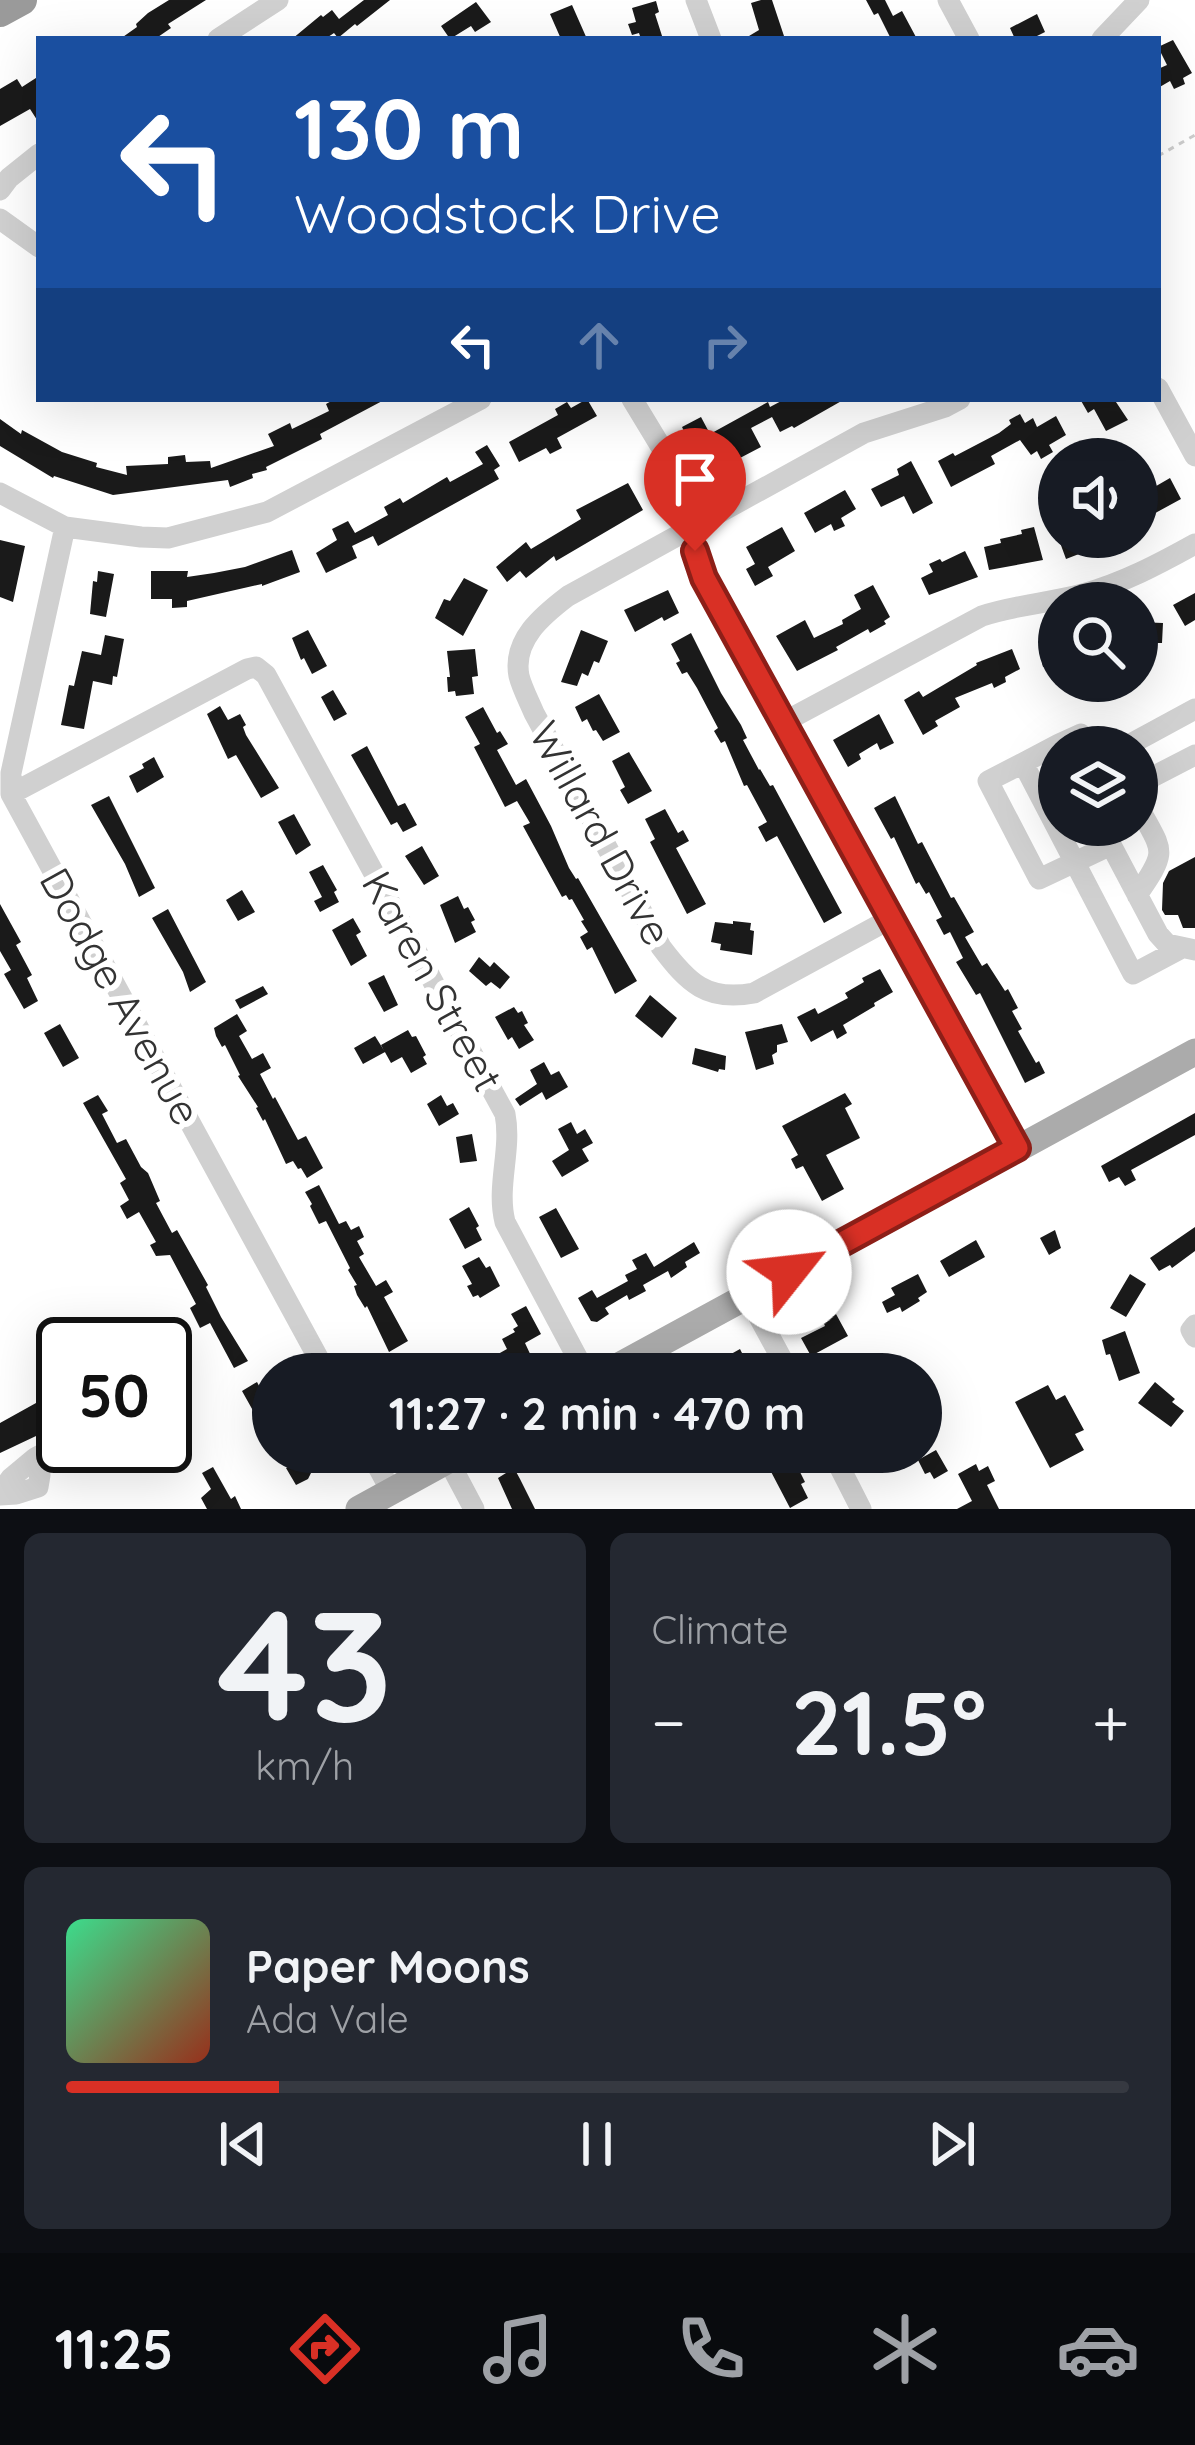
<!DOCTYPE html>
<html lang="en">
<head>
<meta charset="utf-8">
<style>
	body { margin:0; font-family:Quicksand,sans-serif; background:#242831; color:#f1f3f6; height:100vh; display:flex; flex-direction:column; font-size:45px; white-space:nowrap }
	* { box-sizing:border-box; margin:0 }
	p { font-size:39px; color:#9ea1a6 }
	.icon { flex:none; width:66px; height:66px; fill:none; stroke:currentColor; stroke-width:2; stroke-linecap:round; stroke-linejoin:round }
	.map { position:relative; height:1509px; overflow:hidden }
	.details { display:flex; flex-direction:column; gap:24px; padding:24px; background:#0d0f14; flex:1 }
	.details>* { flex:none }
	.hud { position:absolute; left:36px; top:36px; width:1125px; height:366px; border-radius:0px; box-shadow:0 12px 48px #0002; background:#1a4fa0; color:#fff; overflow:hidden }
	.tools { position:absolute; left:1038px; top:438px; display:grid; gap:24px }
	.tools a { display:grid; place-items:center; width:120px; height:120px; border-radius:50%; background:#171b24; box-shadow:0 12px 48px #0002; font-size:60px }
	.speed { position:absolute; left:36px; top:1317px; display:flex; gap:24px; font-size:60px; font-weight:700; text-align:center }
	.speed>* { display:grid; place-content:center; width:156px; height:156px; border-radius:50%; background:#171b24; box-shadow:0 12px 48px #0002; line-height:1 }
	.speed .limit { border:6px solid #111; border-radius:18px; background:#fff; color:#111 }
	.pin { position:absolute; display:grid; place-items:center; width:102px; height:102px; color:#fff; margin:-123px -51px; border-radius:50% 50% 50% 0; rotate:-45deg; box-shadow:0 0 12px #0007 }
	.pin .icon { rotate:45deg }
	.me { position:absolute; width:132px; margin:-66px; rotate:61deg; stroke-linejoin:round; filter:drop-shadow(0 0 9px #0008) }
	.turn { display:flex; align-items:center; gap:42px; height:252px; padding:0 60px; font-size:54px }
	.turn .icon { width:156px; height:156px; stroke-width:2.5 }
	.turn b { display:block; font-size:84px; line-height:102px }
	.lanes { display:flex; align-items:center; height:114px; padding:0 60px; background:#0003; justify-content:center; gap:60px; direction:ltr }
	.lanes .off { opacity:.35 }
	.big { font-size:90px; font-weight:800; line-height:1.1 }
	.details .card { flex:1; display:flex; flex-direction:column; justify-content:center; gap:18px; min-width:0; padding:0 42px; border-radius:18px; background:#242831 }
	.details .dial { align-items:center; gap:0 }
	.dial b { font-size:156px; line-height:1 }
	.song { display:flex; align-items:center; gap:36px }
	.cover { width:144px; height:144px; border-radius:18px; background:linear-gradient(135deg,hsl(150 70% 55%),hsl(10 70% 35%)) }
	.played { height:12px; border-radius:6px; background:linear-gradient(90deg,#d93025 20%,#363941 20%) }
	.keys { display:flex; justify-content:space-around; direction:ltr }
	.heat { display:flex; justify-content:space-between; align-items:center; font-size:66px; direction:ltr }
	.details .tiles { flex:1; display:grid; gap:24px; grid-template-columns:1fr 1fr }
	.card:last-child { grid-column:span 2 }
	.trip { position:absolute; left:252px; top:1353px; width:690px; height:120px; border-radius:60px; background:#171b24; box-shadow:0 12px 48px #0002; font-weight:800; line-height:120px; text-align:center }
	.tabs { display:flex; height:192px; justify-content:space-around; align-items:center; background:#090b0e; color:#9ea1a6 }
	.tabs .icon { width:84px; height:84px }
	.tabs .current { color:#d93025 }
	.tabs b { font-size:54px; color:#f1f3f6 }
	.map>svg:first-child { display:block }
	.building { fill:#1a1a1a }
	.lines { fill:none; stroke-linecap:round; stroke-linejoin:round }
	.path { stroke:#cdcdcd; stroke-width:3; stroke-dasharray:6 6; stroke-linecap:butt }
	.minor { stroke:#d0d0d0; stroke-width:21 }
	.major { stroke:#ababab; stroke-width:27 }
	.highway { stroke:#9a9a9a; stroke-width:30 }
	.route-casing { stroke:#8d1f18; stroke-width:30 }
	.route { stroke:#d93025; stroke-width:21 }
	.labels { text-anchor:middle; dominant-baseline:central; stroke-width:12; stroke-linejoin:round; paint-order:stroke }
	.street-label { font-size:42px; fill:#333; stroke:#fff }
</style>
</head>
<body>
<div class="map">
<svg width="1195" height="1509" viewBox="0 0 1195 1509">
	<rect width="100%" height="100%" fill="#fff"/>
	<path class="building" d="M169 0H206L168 24 171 28 155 39H120L137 27 136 24 148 13Z
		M364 0H390L357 26 355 24 338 38 334 33 325 39H292L321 15 323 17 332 10 339 19Z
		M761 0H772L785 39H744L759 30 751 3Z
		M866 0H885L893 16 902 11 917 39H891L878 13 874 15Z
		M656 1 659 12 655 14 663 39H641L639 33 632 35 628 24 636 22 632 8Z
		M476 2 491 22 475 32 471 26 450 39 441 26Z
		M572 5 587 39H561L550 14Z
		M1037 14 1045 32 1037 36 1038 39H1015L1010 28Z
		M1173 40 1192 73 1183 78 1185 84 1174 89 1170 81 1158 88V69L1167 65 1158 47Z
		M39 76V123L30 109 0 126V89L17 79 22 87Z
		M335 399H386L320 434 322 439 266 467 267 470 252 474 253 478 230 487 228 480 113 495 54 476 53 478 0 446V419L21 434 22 430 62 452 97 463 96 467 127 475 126 466 168 464V457L185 455 186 462 210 461 211 468 274 446 268 434 290 423 292 429 329 411 326 404Z
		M587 399 597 416 557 438 562 448 550 454 546 448 519 462 509 442 558 415 555 409 567 402 571 408Z
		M785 399H845L794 428 792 426 780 432 772 417 751 428 761 447 740 458 734 447 701 466 682 427 701 417 710 434 768 402 770 407Z
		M1080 399H1114L1128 420 1106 431 1094 409 1088 413Z
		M1020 414 1025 423 1033 418 1037 427 1056 416 1066 435 1049 445 1053 452 1041 459 1037 451 1031 455 1020 440 991 456 995 464 951 487 938 461 953 453 955 456 999 433 1011 424 1009 420Z
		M487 445 500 466 494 470 499 479 378 546 373 536 352 546 357 558 326 573 316 553 337 540 332 529 348 521 355 533 388 515 384 507 400 498 403 503 447 477 450 482 483 464 475 452Z
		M911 461 933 503 913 514 904 496 881 507 871 489 899 475 897 469Z
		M1170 478 1181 499 1137 523V483L1145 479 1151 489Z
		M628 483 643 510 556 561 554 556 526 578 520 571 507 582 496 567 526 542 531 549 581 519 576 510Z
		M845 490 856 509 841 518 845 526 834 531 831 524 815 533 804 513Z
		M782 527 795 551 768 567 773 576 755 586 746 569 755 564 746 547Z
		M1034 527 1043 560 989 570 984 547 1001 543 1000 539 1022 534 1021 530Z
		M1058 537H1106V539L1077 549 1079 554 1066 559Z
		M0 540 25 546 13 602 0 597Z
		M292 550 300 572 262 586V584L187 601V607L172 608V599H151V571H188L187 577 214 573 245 567Z
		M965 551 978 577 929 595 921 578 933 572 929 564 940 559 942 562Z
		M98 571 114 574 106 617 90 614 93 581 97 582Z
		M464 578 488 590 463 636 435 618 444 599 450 601Z
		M873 585 890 617 884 621 886 624 870 633 868 629 836 647 838 650 797 671 776 636 805 620 814 638 843 624 842 620 861 609 854 595Z
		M668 590 679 613 664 621 662 617 635 632 624 610Z
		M1195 593V620L1185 626 1173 605Z
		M1137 622 1163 623 1162 643H1152L1137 652Z
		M308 630 327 666 312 674 304 658 301 660 292 638Z
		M581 630 608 641 599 663 594 661 588 676 582 673 577 686 561 682Z
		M691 633 721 693 741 725 747 738 743 740 759 770 760 769 770 786 773 785 842 913 824 923 777 836 766 842 758 827 767 822 747 785 744 786 725 741 721 743 714 731 718 728 697 688 687 672 682 674 676 663 680 661 671 644Z
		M105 635 124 639 117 677 113 676 112 685 93 681 84 729 61 725 69 685 74 686 82 651 101 655Z
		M1059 642V663L1043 667 1039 646Z
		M475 649 478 676 472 677 474 694 456 696 455 691 448 692 447 677H450L447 651Z
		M1012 649 1020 669 1005 677 1006 682 994 688 992 683 955 698 960 707 935 721 938 726 923 735 904 700 919 691 923 697 977 665 976 663Z
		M333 690 347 714 334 721 321 697Z
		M599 694 620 732 603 741 596 730 593 731 587 719 582 722 575 707Z
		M220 706 228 720 240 714 246 725 243 727 246 735 279 788 261 798 236 755 228 759 207 714Z
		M483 707 497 733 500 731 508 744 497 750 516 785 526 779 551 826 569 868 576 879 578 878 637 981 615 994 592 947 587 950 580 937 588 932 581 921 584 920 572 899 569 900 566 895 562 897 523 826 530 823 517 801 505 807 474 747 480 744 465 717Z
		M879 714 894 743 880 750 877 743 859 754 861 759 848 767 833 740Z
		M367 746 398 806 405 803 417 825 403 832 397 822 391 825 351 755Z
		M629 752 652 791 628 804 620 790 625 787 612 761Z
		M154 757 164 777 137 793 129 776 144 768 142 764Z
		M109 796 155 888 139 897 125 864 91 805Z
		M895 796 918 844 922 842 951 898 954 897 974 932 965 937 982 966 987 963 1005 991 1008 989 1018 1008 1012 1011 1022 1029 1018 1031 1036 1063 1039 1061 1045 1073 1025 1083 980 993 976 995 956 962 963 958 950 932 944 935 936 920 942 917 929 892 926 894 919 882 916 884 894 837 891 839 874 808Z
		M665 809 678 833 683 830 689 841 676 848 706 904 687 914 650 842 655 839 645 819Z
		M294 814 311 845 296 855 278 822Z
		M422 846 439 876 424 885 405 856Z
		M1195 857V928H1183L1178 915H1165L1162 910 1163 883 1169 871Z
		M323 865 337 890 334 892 339 902 320 912 314 901 322 897 309 872Z
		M242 890 255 912 238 921 226 900Z
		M458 896 464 909 468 907 475 920 471 922 476 932 455 943 440 905Z
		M0 904 21 942 16 945 32 975 27 978 38 1001 24 1009 4 974 11 970 0 951Z
		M168 909 206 982 190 992 183 972 152 918Z
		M353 918 361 932 356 935 367 956 351 966 332 930Z
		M733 921 751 923 750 930 754 931 752 955 720 950 721 944 711 942 715 922 733 924Z
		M479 957 490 967 494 962 510 977 500 989 491 982 486 986 469 971Z
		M880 969 893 992 874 1003 875 1006 843 1025 847 1033 837 1039 833 1030 811 1042 797 1017 815 1008 818 1014 848 998 845 993 864 982 862 978Z
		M384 975 398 1005 384 1012 368 983Z
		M263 986 268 994 240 1009 235 1000Z
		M650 995 677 1018 662 1038 635 1016Z
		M514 1007 518 1013 522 1011 528 1023 524 1025 534 1040 519 1049 512 1037 508 1040 495 1017Z
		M237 1014 247 1031 239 1036 252 1059 263 1053 271 1068 260 1074 273 1099 275 1097 298 1140 306 1136 323 1168 307 1178 301 1168 298 1169 293 1161 286 1164 265 1119 263 1121 256 1108 258 1107 238 1076 240 1075 225 1045 222 1047 216 1036 214 1028Z
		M60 1024 79 1058 63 1067 44 1033Z
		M782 1024 788 1042 777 1045V1052L772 1055 774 1064 756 1070 745 1032Z
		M408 1030 412 1037 416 1036 426 1055 423 1057 427 1064 411 1073 402 1057 391 1063 381 1045Z
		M375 1036 385 1052 363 1064 354 1048Z
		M695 1048 726 1056 725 1070 719 1069 718 1072 692 1064Z
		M544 1062 551 1075 559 1071 568 1087 546 1100 542 1092 520 1106 515 1099 537 1084 530 1070Z
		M845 1093 852 1104 845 1108 860 1138 826 1155 844 1189 822 1201 803 1166 796 1169 791 1159 798 1155 782 1126Z
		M98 1095 108 1111 102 1114 117 1143 126 1139 141 1167 148 1173 160 1201 156 1203 172 1233 177 1230 208 1285 206 1287 221 1317 248 1361 234 1368 210 1323 200 1328 190 1308 196 1304 170 1255 156 1256 150 1245 156 1242 139 1212 127 1219 120 1206 129 1200 120 1183 126 1179 83 1103Z
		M441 1095 447 1106 453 1103 459 1114 439 1126 427 1104Z
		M1195 1113V1135L1131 1170 1136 1180 1125 1186 1119 1177 1109 1182 1101 1166Z
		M571 1122 577 1134 585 1129 593 1143 582 1149 589 1161 562 1177 552 1161 569 1150 558 1129Z
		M472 1134 477 1161 460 1163 456 1137Z
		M319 1185 339 1224 346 1221 351 1230 359 1226 364 1237 357 1241 364 1254 359 1257 376 1286 386 1280 393 1292 384 1297 408 1341 389 1352 367 1306 365 1308 357 1295 354 1286 357 1285 348 1270 350 1268 326 1221 319 1224 310 1206 312 1204 305 1192Z
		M469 1207 479 1226 476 1228 482 1240 465 1249 449 1219Z
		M556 1208 579 1249 561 1258 539 1217Z
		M1195 1227V1251L1172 1268 1170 1265 1159 1271 1150 1258Z
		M1055 1230 1061 1248 1049 1255 1040 1238Z
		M976 1240 985 1257 949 1277 940 1261Z
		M694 1242 700 1253 685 1262 687 1267 671 1278 668 1271 643 1285 646 1291 629 1300 627 1295 605 1308 609 1314 597 1322 591 1321 578 1298 592 1290 597 1298 628 1281 625 1275 637 1269 632 1260 646 1253 654 1267Z
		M479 1257 486 1268 490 1266 500 1286 480 1298 478 1295 473 1297 467 1286 472 1284 462 1266Z
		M918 1274 927 1292 918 1298 920 1301 902 1312 900 1307 887 1313 882 1302 895 1295 891 1288Z
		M1130 1274 1146 1284 1126 1317 1110 1308Z
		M526 1306 541 1334 525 1343 532 1358 503 1374H462L467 1371 461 1363 477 1354 482 1363 507 1349 502 1339 515 1332 513 1329 518 1326 511 1314Z
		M836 1314 848 1336 811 1356 801 1338 825 1326 823 1322Z
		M1125 1331 1140 1373 1119 1381 1110 1354 1106 1355 1102 1340Z
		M740 1349 747 1363 726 1374H695L702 1370 700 1365 712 1358 715 1363Z
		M257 1382 266 1399 270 1398 273 1404V1419L261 1425 242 1391Z
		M1155 1382 1175 1399 1172 1402 1184 1411 1171 1427 1138 1403Z
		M1048 1385 1056 1400 1065 1395 1084 1430 1075 1434 1084 1450 1050 1468 1015 1402Z
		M63 1388V1419L53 1428 0 1453V1423Z
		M936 1450 948 1471 934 1479 930 1472 925 1474 918 1460Z
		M754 1452H790L805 1482 801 1484 808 1498 790 1508 768 1466 763 1469Z
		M302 1459 311 1473 308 1479 296 1485 286 1468Z
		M976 1464 979 1471 988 1466 995 1481 987 1485 999 1509H957L972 1501 958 1474Z
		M213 1467 231 1499 235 1496 241 1509H207L201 1498 211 1489 202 1473Z
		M514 1468 520 1479 535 1509H512L498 1478Z"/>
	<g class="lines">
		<path class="path" d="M1158 156 1195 135"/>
		<path class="minor" d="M696 0 711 39
			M948 0 969 39
			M218 39 278 0
			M1102 39 1139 0
			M0 190 9 178 39 154
			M0 219 39 247
			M1158 388 1195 456
			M632 399 678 475 691 508 695 551 704 578 1017 1148
			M0 493 65 527 141 537 168 538 267 512 481 399
			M65 527 11 773V794L327 1374
			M784 722 982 616C1015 605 1049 603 1083 594 1123 583 1159 564 1195 544
			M1059 744 1081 734 1087 747
			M1061 747 1059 744 1023 763 1133 974 1180 949
			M1125 747 1195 709
			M1023 763 988 781 1039 879 1111 845 1101 825
			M1137 785 1195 755
			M11 794 247 669 256 667 266 675 505 1114C512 1150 496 1186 505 1222L586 1374
			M1137 804C1162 852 1170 848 1137 895
			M1111 845 1158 934 1167 944 1195 950
			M890 919 754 993C707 1002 688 983 661 947L534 713C529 701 522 688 519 676 512 640 543 615 568 596L864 433 945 407 960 399
			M747 1295 790 1374
			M1195 1325 1191 1330 1195 1337
			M370 1452 391 1491
			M832 1452 861 1509
			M448 1460 474 1509
			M0 1493 11 1478 35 1458
			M0 1495 16 1494 38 1487 40 1475 35 1458 63 1443"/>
		<path class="major" d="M604 1374 1195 1052
			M359 1509 463 1452"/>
		<path class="highway" d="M0 12 22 0"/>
	</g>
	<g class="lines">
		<g class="route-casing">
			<path id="route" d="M695 551 704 578 1017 1148 789 1272"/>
		</g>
		<use href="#route" class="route"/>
	</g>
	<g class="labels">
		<g class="street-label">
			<text transform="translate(601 833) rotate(61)">Willard Drive</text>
			<text transform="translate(433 981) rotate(61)">Karen Street</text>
			<text transform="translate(121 996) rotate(61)">Dodge Avenue</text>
		</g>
	</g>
</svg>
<div class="tools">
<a><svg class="icon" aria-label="sound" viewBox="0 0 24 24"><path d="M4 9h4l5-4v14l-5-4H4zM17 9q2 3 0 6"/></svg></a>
<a><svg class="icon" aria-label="search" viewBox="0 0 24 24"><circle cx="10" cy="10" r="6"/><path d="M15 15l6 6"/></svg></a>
<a><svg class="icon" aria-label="layers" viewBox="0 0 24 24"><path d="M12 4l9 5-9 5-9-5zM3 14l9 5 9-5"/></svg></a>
</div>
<div class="speed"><div class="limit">50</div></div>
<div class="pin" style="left:695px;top:551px;background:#d93025"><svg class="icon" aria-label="arrive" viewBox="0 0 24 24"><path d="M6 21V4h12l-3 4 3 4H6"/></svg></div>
<svg class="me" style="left:789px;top:1272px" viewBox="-20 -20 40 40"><circle r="19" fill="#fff"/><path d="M0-13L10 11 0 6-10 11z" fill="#d93025"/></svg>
<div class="trip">11:27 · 2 min · 470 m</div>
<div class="hud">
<div class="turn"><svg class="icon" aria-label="left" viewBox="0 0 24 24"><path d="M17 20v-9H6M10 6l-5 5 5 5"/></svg><div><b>130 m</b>Woodstock Drive</div></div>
<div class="lanes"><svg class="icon" aria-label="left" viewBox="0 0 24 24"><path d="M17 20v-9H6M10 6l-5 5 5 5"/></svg><svg class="icon off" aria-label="ahead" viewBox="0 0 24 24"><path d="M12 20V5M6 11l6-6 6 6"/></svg><svg class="icon off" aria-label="right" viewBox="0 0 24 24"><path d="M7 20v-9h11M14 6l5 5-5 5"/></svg></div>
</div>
</div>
<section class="details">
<div class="tiles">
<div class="card dial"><b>43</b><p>km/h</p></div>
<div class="card"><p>Climate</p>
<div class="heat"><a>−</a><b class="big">21.5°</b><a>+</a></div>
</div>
<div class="card">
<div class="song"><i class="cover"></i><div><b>Paper Moons</b><p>Ada Vale</p></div></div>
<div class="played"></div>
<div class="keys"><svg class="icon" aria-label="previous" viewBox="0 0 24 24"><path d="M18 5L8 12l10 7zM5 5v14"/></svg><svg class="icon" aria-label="pause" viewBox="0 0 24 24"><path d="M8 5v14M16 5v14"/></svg><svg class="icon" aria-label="next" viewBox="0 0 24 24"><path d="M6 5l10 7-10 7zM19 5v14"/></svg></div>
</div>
</div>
</section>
<nav class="tabs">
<b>11:25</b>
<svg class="icon current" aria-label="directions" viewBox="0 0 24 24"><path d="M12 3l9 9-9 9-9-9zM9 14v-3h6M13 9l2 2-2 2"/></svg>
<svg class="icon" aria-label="music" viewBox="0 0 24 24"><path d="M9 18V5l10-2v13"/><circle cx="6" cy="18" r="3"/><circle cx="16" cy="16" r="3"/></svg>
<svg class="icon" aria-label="phone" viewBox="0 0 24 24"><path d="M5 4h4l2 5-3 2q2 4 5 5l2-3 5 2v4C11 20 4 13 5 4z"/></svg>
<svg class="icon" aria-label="climate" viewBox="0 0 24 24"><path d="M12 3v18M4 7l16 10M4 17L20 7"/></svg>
<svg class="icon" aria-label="car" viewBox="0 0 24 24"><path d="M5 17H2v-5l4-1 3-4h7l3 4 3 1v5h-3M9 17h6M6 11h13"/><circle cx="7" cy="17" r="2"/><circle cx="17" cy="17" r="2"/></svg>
</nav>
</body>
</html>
